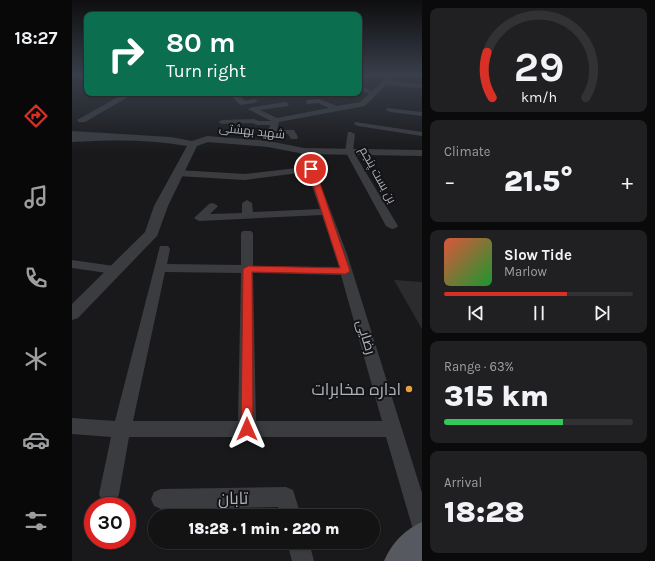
<!DOCTYPE html>
<html lang="en">
<head>
<meta charset="utf-8">
<style>
	body { margin:0; font-family:Karla,Cairo,sans-serif; background:#202022; color:#f1f3f6; height:100vh; display:flex; flex-direction:column; font-size:15px; white-space:nowrap }
	* { box-sizing:border-box; margin:0 }
	p { font-size:13px; color:#9d9ea0 }
	.icon { flex:none; width:22px; height:22px; fill:none; stroke:currentColor; stroke-width:2; stroke-linecap:round; stroke-linejoin:round }
	.map { position:relative; flex:1; overflow:hidden }
	.panel { display:flex; flex-direction:column; gap:8px; padding:8px; background:#0a0a0b; width:233px }
	.panel>* { flex:none }
	.banner { position:absolute; left:12px; top:12px; width:278px; height:84px; border-radius:8px; box-shadow:0 1px 3px #0004,0 0 0 1px #323234; background:#0b6e4f; color:#fff; overflow:hidden }
	.speed { position:absolute; left:12px; top:497px; display:flex; gap:8px; font-size:20px; font-weight:700; text-align:center }
	.speed>* { display:grid; place-content:center; width:52px; height:52px; border-radius:50%; background:#131314; box-shadow:0 1px 3px #0004,0 0 0 1px #323234; line-height:1 }
	.speed .limit { border:6px solid #d22; background:#fff; color:#111 }
	.pin { position:absolute; display:grid; place-items:center; width:34px; height:34px; color:#fff; margin:-17px; border:2px solid #fff; border-radius:50%; box-shadow:0 1px 4px #0007 }
	.me { position:absolute; width:44px; margin:-22px; rotate:0deg; stroke-linejoin:round; filter:drop-shadow(0 0 3px #0008) }
	.turn { display:flex; align-items:center; gap:14px; height:84px; padding:0 16px; font-size:18px }
	.turn .icon { width:52px; height:52px; stroke-width:2.5 }
	.turn b { display:block; font-size:28px; line-height:34px }
	.big { font-size:30px; font-weight:800; line-height:1.1 }
	.panel .card { flex:1; display:flex; flex-direction:column; justify-content:center; gap:6px; min-width:0; padding:0 14px; border-radius:8px; background:#202022 }
	.panel .dial { align-items:center; gap:0 }
	.dial svg { height:104px; overflow:visible; fill:none; stroke:#323234; stroke-width:7; stroke-linecap:round; text-anchor:middle }
	.dial text { fill:#f1f3f6; stroke:none }
	.song { display:flex; align-items:center; gap:12px }
	.cover { width:48px; height:48px; border-radius:6px; background:linear-gradient(135deg,hsl(10 70% 55%),hsl(130 70% 35%)) }
	.played { height:4px; border-radius:2px; background:linear-gradient(90deg,#d93025 65%,#323234 65%) }
	.keys { display:flex; justify-content:space-around; direction:ltr }
	.heat { display:flex; justify-content:space-between; align-items:center; font-size:22px; direction:ltr }
	.charge { height:6px; border-radius:3px; background:linear-gradient(90deg,#34c759 63%,#323234 0) }
	.trip { position:absolute; left:76px; top:509px; width:232px; height:40px; border-radius:20px; background:#131314; box-shadow:0 1px 3px #0004,0 0 0 1px #323234; font-weight:800; line-height:40px; text-align:center }
	main { display:flex; flex:1; min-height:0 }
	.tabs { display:flex; flex-direction:column; width:72px; justify-content:space-around; align-items:center; background:#080808; color:#9d9ea0 }
	.tabs .icon { width:28px; height:28px }
	.tabs .on { color:#d93025 }
	.tabs b { font-size:18px; color:#f1f3f6 }
	.map>svg:first-child { display:block }
	.building { fill:#2c2c2f }
	.lines { fill:none; stroke-linecap:round; stroke-linejoin:round }
	.minor { fill:#3a3c40; fill-rule:evenodd }
	.tertiary { fill:#3a3c40; fill-rule:evenodd }
	.primary { fill:#56595f; fill-rule:evenodd }
	.route { fill:#d93025; stroke:#8d1f18 }
	.poi-dot { fill:#eb9e40; stroke:#141416; stroke-width:1.5 }
	.labels { text-anchor:middle; dominant-baseline:central; stroke-width:4; stroke-linejoin:round; paint-order:stroke }
	.far-street-label { font-size:12px; fill:#acb2ba; stroke:#141416 }
	.street-label { font-size:14px; fill:#acb2ba; stroke:#141416 }
	.near-poi-label { font-size:17px; fill:#acb2ba; stroke:#141416; text-anchor:end }
	.near-street-label { font-size:17px; fill:#acb2ba; stroke:#141416 }
</style>
</head>
<body>
<main>
<nav class="tabs">
<b>18:27</b>
<svg class="icon on" aria-label="directions" viewBox="0 0 24 24"><path d="M12 3l9 9-9 9-9-9zM9 14v-3h6M13 9l2 2-2 2"/></svg>
<svg class="icon" aria-label="music" viewBox="0 0 24 24"><path d="M9 18V5l10-2v13"/><circle cx="6" cy="18" r="3"/><circle cx="16" cy="16" r="3"/></svg>
<svg class="icon" aria-label="phone" viewBox="0 0 24 24"><path d="M5 4h4l2 5-3 2q2 4 5 5l2-3 5 2v4C11 20 4 13 5 4z"/></svg>
<svg class="icon" aria-label="climate" viewBox="0 0 24 24"><path d="M12 3v18M4 7l16 10M4 17L20 7"/></svg>
<svg class="icon" aria-label="car" viewBox="0 0 24 24"><path d="M5 17H2v-5l4-1 3-4h7l3 4 3 1v5h-3M9 17h6M6 11h13"/><circle cx="7" cy="17" r="2"/><circle cx="17" cy="17" r="2"/></svg>
<svg class="icon" aria-label="filters" viewBox="0 0 24 24"><path d="M4 7h16M4 17h16"/><circle cx="9" cy="7" r="2"/><circle cx="15" cy="17" r="2"/></svg>
</nav>
<div class="map">
<svg width="350" height="561" viewBox="0 0 350 561">
	<rect width="100%" height="100%" fill="#19191b"/>
	<path class="building" d="M322 280 350 282V329Z"/>
	<g class="lines">
		<path class="minor" d="M8 75H15V78L8 77Z
			M318 75H324L318 81 350 84V88L314 85 293 106 207 122 205 130H222L226 137 225 139H219L216 134H203L200 144 196 147 192 144 198 125H185L180 123 150 124 146 122 150 120 182 119 187 121H199L176 109 180 107 213 102 217 104 216 106 188 110 205 118 257 108 246 103 235 104 234 102 235 100 247 99 265 106 288 102 297 94 287 90V85L300 91Z
			M157 93H164L173 101 182 99 186 101 182 103 168 105Z
			M315 108 350 112V116L318 112 314 110Z
			M283 122 350 132V136L286 126 282 124Z
			M276 132H279L283 134 281 151 326 226 324 228 320 229 314 226 273 151Z
			M232 148 236 151 275 254 350 493V536L343 533 340 526 314 437H57L47 494 44 501 37 504 30 501 27 494 39 437 0 434V418L43 421 88 246H96L98 249 95 264 169 265V233L171 231H179L181 233V266L267 267 250 215 127 221 122 218 137 204 141 203 146 206 138 214 170 213V203L175 200 180 203 181 212 248 209 235 172 173 180 105 176 100 173 105 170 173 174 233 167 228 151ZM93 272 169 273 166 421H61ZM181 273 269 275 310 421H184Z
			M0 260 42 266 46 267 48 270 46 273 42 274 0 268Z
			M214 487 221 490 229 516H209L206 507 89 509 82 506 79 499 82 492 89 489Z
			M215 542H237L242 561H220Z"/>
		<path class="tertiary" d="M53 93H63L13 122H7L5 120Z
			M0 131 99 137 120 141 135 136 196 141 232 148 350 150V156L232 154 196 147 136 142 125 146 96 206 85 236 6 318 0 320V304L73 232 82 206 115 146C77 139 38 140 0 142Z"/>
		<path class="primary" d="M350 522V561H312C319 544 333 529 350 522Z"/>
	</g>
	<linearGradient id="sky" x2="0" y2="1"><stop stop-color="#0e0e0f"/><stop offset="0.49" stop-color="#383e4a"/><stop offset="1" stop-color="#383e4a" stop-opacity="0"/></linearGradient>
	<rect width="350" height="153" fill="url(#sky)"/>
	<path class="route" d="M237 168 243 169 278 271 274 274 180 272 181 429 179 433 175 434 170 433 169 429 171 269 176 266 268 268 236 169Z"/>
	<circle class="poi-dot" cx="337" cy="389" r="4"/>
	<g class="labels">
		<g class="far-street-label">
			<text transform="translate(180 131) rotate(6)">شهید بهشتی</text>
			<text transform="translate(306 175) rotate(61)">بن بست پنجم</text>
		</g>
		<g class="street-label">
			<text transform="translate(294 337) rotate(73)">رضایی</text>
		</g>
		<g class="near-poi-label">
			<text x="329" y="389">اداره مخابرات</text>
		</g>
		<g class="near-street-label">
			<text transform="translate(161 498) rotate(-1)">تابان</text>
		</g>
	</g>
</svg>
<div class="speed"><div class="limit">30</div></div>
<div class="pin" style="left:239px;top:169px;background:#d93025"><svg class="icon" aria-label="arrive" viewBox="0 0 24 24"><path d="M6 21V4h12l-3 4 3 4H6"/></svg></div>
<svg class="me" style="left:175px;top:429px" viewBox="-20 -20 40 40"><path d="M0-17L14 15 0 8-14 15z" fill="#d93025" stroke="#fff" stroke-width="4"/></svg>
<div class="trip">18:28 · 1 min · 220 m</div>
<div class="banner">
<div class="turn"><svg class="icon" aria-label="right" viewBox="0 0 24 24"><path d="M7 20v-9h11M14 6l5 5-5 5"/></svg><div><b>80 m</b>Turn right</div></div>
</div>
</div>
<section class="panel">
<div class="card dial"><svg viewBox="0 0 100 80">
<path d="M14 69A42 42 0 1 1 86 69"/>
<path d="M14 69A42 42 0 0 1 10 34" stroke="#d93025"/>
<text x="50" y="56" font-size="32" font-weight="700">29</text>
<text x="50" y="72" font-size="11">km/h</text>
</svg></div>
<div class="card"><p>Climate</p>
<div class="heat"><a>−</a><b class="big">21.5°</b><a>+</a></div>
</div>
<div class="card">
<div class="song"><i class="cover"></i><div><b>Slow Tide</b><p>Marlow</p></div></div>
<div class="played"></div>
<div class="keys"><svg class="icon" aria-label="previous" viewBox="0 0 24 24"><path d="M18 5L8 12l10 7zM5 5v14"/></svg><svg class="icon" aria-label="pause" viewBox="0 0 24 24"><path d="M8 5v14M16 5v14"/></svg><svg class="icon" aria-label="next" viewBox="0 0 24 24"><path d="M6 5l10 7-10 7zM19 5v14"/></svg></div>
</div>
<div class="card"><p>Range · 63%</p><b class="big">315 km</b><div class="charge"></div></div>
<div class="card"><p>Arrival</p><b class="big">18:28</b></div>
</section>
</main>
</body>
</html>
